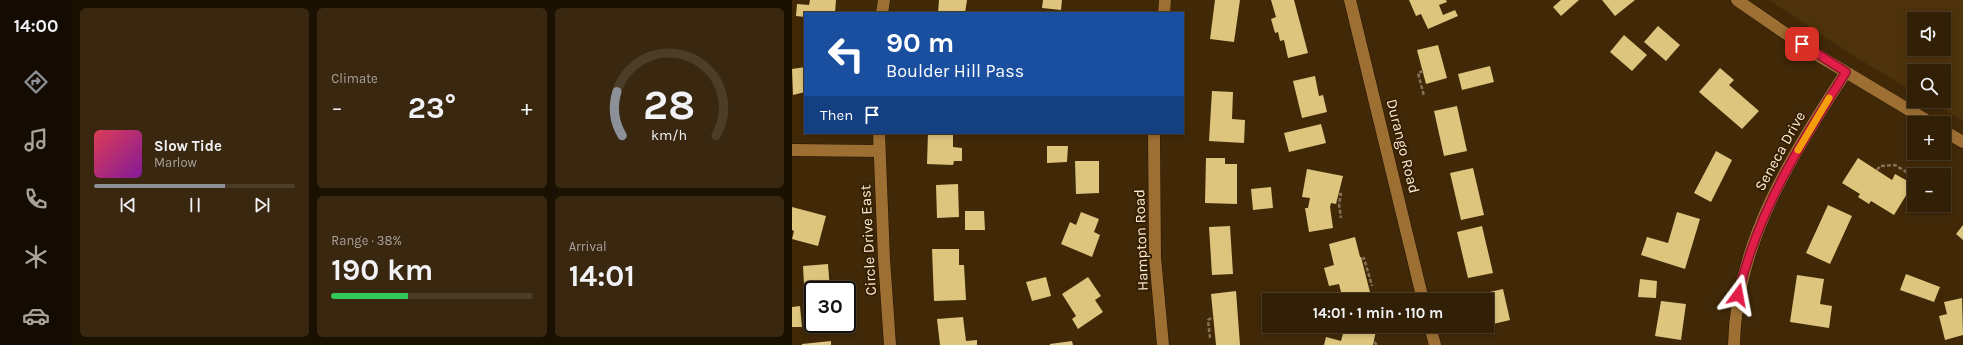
<!DOCTYPE html>
<html lang="en">
<head>
<meta charset="utf-8">
<style>
	body { margin:0; font-family:Karla,sans-serif; background:#392710; color:#f1f3f6; height:100vh; display:flex; flex-direction:column; font-size:15px; white-space:nowrap }
	* { box-sizing:border-box; margin:0 }
	p { font-size:13px; color:#a8a29b }
	.icon { flex:none; width:22px; height:22px; fill:none; stroke:currentColor; stroke-width:2; stroke-linecap:round; stroke-linejoin:round }
	.map { position:relative; flex:1; overflow:hidden }
	.sheet { display:flex; flex-direction:column; gap:8px; padding:8px; background:#1b1103; width:720px }
	.sheet>* { flex:none }
	.hud { position:absolute; left:12px; top:12px; width:380px; height:122px; border-radius:0px; box-shadow:0 2px 6px #0003,0 0 0 1px #4c3d28; background:#1a4fa0; color:#fff; overflow:hidden }
	.buttons { position:absolute; left:1115px; top:12px; display:grid; gap:8px }
	.buttons a { display:grid; place-items:center; width:44px; height:44px; border-radius:0px; background:#311f06; box-shadow:0 2px 6px #0003,0 0 0 1px #4c3d28; font-size:20px }
	.speed { position:absolute; left:12px; top:281px; display:flex; gap:8px; font-size:20px; font-weight:700; text-align:center }
	.speed>* { display:grid; place-content:center; width:52px; height:52px; border-radius:50%; background:#311f06; box-shadow:0 2px 6px #0003,0 0 0 1px #4c3d28; line-height:1 }
	.speed .limit { border:2px solid #111; border-radius:6px; background:#fff; color:#111 }
	.pin { position:absolute; display:grid; place-items:center; width:34px; height:34px; color:#fff; margin:-17px; border-radius:8px; box-shadow:0 2px 6px #0006 }
	.me { position:absolute; width:44px; margin:-22px; rotate:13deg; stroke-linejoin:round; filter:drop-shadow(0 0 3px #0008) }
	.turn { display:flex; align-items:center; gap:14px; height:84px; padding:0 16px; font-size:18px }
	.turn .icon { width:52px; height:52px; stroke-width:2.5 }
	.turn b { display:block; font-size:28px; line-height:34px }
	.then { display:flex; align-items:center; height:38px; padding:0 16px; background:#0003; gap:8px; font-size:15px }
	.big { font-size:30px; font-weight:700; line-height:1.1 }
	.sheet .tile { flex:1; display:flex; flex-direction:column; justify-content:center; gap:6px; min-width:0; padding:0 14px; border-radius:6px; background:#392710 }
	.sheet .dial { align-items:center; gap:0 }
	.dial svg { height:104px; overflow:visible; fill:none; stroke:#4c3d28; stroke-width:7; stroke-linecap:round; text-anchor:middle }
	.dial text { fill:#f1f3f6; stroke:none }
	.song { display:flex; align-items:center; gap:12px }
	.cover { width:48px; height:48px; border-radius:6px; background:linear-gradient(135deg,hsl(350 70% 55%),hsl(290 70% 35%)) }
	.played { height:4px; border-radius:2px; background:linear-gradient(90deg,#8c9099 65%,#4c3d28 65%) }
	.keys { display:flex; justify-content:space-around; direction:ltr }
	.heat { display:flex; justify-content:space-between; align-items:center; font-size:22px; direction:ltr }
	.charge { height:6px; border-radius:3px; background:linear-gradient(90deg,#34c759 38%,#4c3d28 0) }
	.sheet .tiles { flex:1; display:grid; gap:8px; grid-template-columns:repeat(3,1fr) }
	.tile:first-child { grid-row:span 2 }
	.trip { position:absolute; left:470px; top:293px; width:232px; height:40px; border-radius:0px; background:#311f06; box-shadow:0 2px 6px #0003,0 0 0 1px #4c3d28; font-weight:700; line-height:40px; text-align:center }
	main { display:flex; flex:1; min-height:0 }
	.dock { display:flex; flex-direction:column; width:72px; justify-content:space-around; align-items:center; background:#140c02; color:#a8a29b }
	.dock .icon { width:28px; height:28px }
	.dock .active { color:#8c9099 }
	.dock b { font-size:18px; color:#f1f3f6 }
	.map>svg:first-child { display:block }
	.built { fill:#4d320c; fill-rule:evenodd }
	.building { fill:#ddc57d }
	.lines { fill:none; stroke-linecap:round; stroke-linejoin:round }
	.minor-casing { stroke:#221403; stroke-width:13 }
	.path { stroke:#867155; stroke-width:2.5; stroke-dasharray:4 2; stroke-linecap:butt }
	.minor { stroke:#9d6f33; stroke-width:12 }
	.route-casing { stroke:#92132f; stroke-width:10 }
	.route { stroke:#e11d48; stroke-width:7 }
	.slow { stroke:#f59e0b; stroke-width:7 }
	.labels { text-anchor:middle; dominant-baseline:central; stroke-width:4; stroke-linejoin:round; paint-order:stroke }
	.street-label { font-size:15px; fill:#fceddb; stroke:#362000 }
</style>
</head>
<body>
<main>
<nav class="dock">
<b>14:00</b>
<svg class="icon active" aria-label="directions" viewBox="0 0 24 24"><path d="M12 3l9 9-9 9-9-9zM9 14v-3h6M13 9l2 2-2 2"/></svg>
<svg class="icon" aria-label="music" viewBox="0 0 24 24"><path d="M9 18V5l10-2v13"/><circle cx="6" cy="18" r="3"/><circle cx="16" cy="16" r="3"/></svg>
<svg class="icon" aria-label="phone" viewBox="0 0 24 24"><path d="M5 4h4l2 5-3 2q2 4 5 5l2-3 5 2v4C11 20 4 13 5 4z"/></svg>
<svg class="icon" aria-label="climate" viewBox="0 0 24 24"><path d="M12 3v18M4 7l16 10M4 17L20 7"/></svg>
<svg class="icon" aria-label="car" viewBox="0 0 24 24"><path d="M5 17H2v-5l4-1 3-4h7l3 4 3 1v5h-3M9 17h6M6 11h13"/><circle cx="7" cy="17" r="2"/><circle cx="17" cy="17" r="2"/></svg>
</nav>
<section class="sheet">
<div class="tiles">
<div class="tile">
<div class="song"><i class="cover"></i><div><b>Slow Tide</b><p>Marlow</p></div></div>
<div class="played"></div>
<div class="keys"><svg class="icon" aria-label="previous" viewBox="0 0 24 24"><path d="M18 5L8 12l10 7zM5 5v14"/></svg><svg class="icon" aria-label="pause" viewBox="0 0 24 24"><path d="M8 5v14M16 5v14"/></svg><svg class="icon" aria-label="next" viewBox="0 0 24 24"><path d="M6 5l10 7-10 7zM19 5v14"/></svg></div>
</div>
<div class="tile"><p>Climate</p>
<div class="heat"><a>−</a><b class="big">23°</b><a>+</a></div>
</div>
<div class="tile dial"><svg viewBox="0 0 100 80">
<path d="M14 69A42 42 0 1 1 86 69"/>
<path d="M14 69A42 42 0 0 1 10 35" stroke="#8c9099"/>
<text x="50" y="56" font-size="32" font-weight="700">28</text>
<text x="50" y="72" font-size="11">km/h</text>
</svg></div>
<div class="tile"><p>Range · 38%</p><b class="big">190 km</b><div class="charge"></div></div>
<div class="tile"><p>Arrival</p><b class="big">14:01</b></div>
</div>
</section>
<div class="map">
<svg width="1171" height="345" viewBox="0 0 1171 345">
	<rect width="100%" height="100%" fill="#412908"/>
	<path class="built" d="M977 0H1171V121L1137 101H1152V71H1122V92L1057 53ZM1122 19H1152V49H1122Z"/>
	<path class="building" d="M18 0H44L43 13H13V17L4 16 5 4 17 5Z
		M147 0H175L173 13H146Z
		M251 0H270L269 10 250 8Z
		M423 0H448L442 42 418 39Z
		M479 0H502L516 53 496 58 492 40 488 41 486 32 483 33 479 19 484 17Z
		M617 0H654L655 2 647 5 651 15 663 10 666 16 636 29 629 14 624 16Z
		M769 0H787L769 16 761 7Z
		M810 0H843L823 16Z
		M866 26 888 45 874 61 852 42Z
		M832 35 855 55 840 71 818 52Z
		M646 45 655 78 634 84 625 50Z
		M698 66 702 82 670 90 666 74Z
		M13 67V92L1 95 0 69Z
		M928 68 942 80 937 85 967 111 950 129 907 92Z
		M523 76 527 96 531 95 535 112 510 118 501 81Z
		M420 91 441 92 440 119 453 120 452 143 417 141Z
		M665 106 675 151 652 156 642 111Z
		M529 124 534 143 497 152 492 133Z
		M136 133H161V147L170 148V161H162L161 165 135 164Z
		M255 146H276L275 162 255 163Z
		M924 151 940 160 919 202 902 193Z
		M414 158H433V164H445V204L413 203Z
		M1066 158 1100 180 1103 174 1121 184 1102 215 1079 201 1077 204 1066 197 1068 194 1050 183Z
		M283 161H307V193L284 194Z
		M681 168 692 215 669 220 658 173Z
		M515 169 551 176 544 204 539 203 538 207 541 228 517 232 513 208H516L518 198 510 197Z
		M166 184 167 217 145 218 144 185Z
		M479 187 481 208 461 210 459 189Z
		M1036 205 1060 216 1038 264 1014 253Z
		M0 207 34 216 26 246 0 239 2 231 0 230Z
		M173 211H192L193 230H173Z
		M289 212 307 219 302 232 308 235 300 257 269 244 278 222 284 225Z
		M885 212 908 219 893 269 849 255 855 237 876 243Z
		M1171 225V240L1164 234Z
		M438 226 441 274 420 275 417 227Z
		M690 226 701 273 676 278 665 232Z
		M563 237 568 257H569L580 300H551L547 284 537 286 532 268 542 265 537 244Z
		M140 249H167V265H172L174 300 142 301Z
		M36 264 38 290H21V302L13 303 11 266Z
		M1114 274 1148 287 1142 302 1108 290Z
		M1005 275 1032 279 1028 304 1040 306 1037 328 998 322Z
		M254 277 259 296 240 301 234 282Z
		M296 277 309 296 303 300 311 312 286 329 280 319 284 316 270 294Z
		M848 279 865 281 864 298 846 297Z
		M711 289 718 320 697 325 695 317V300H691L689 294Z
		M444 291 448 345H424L419 294Z
		M1170 298 1171 335 1153 340 1147 316 1155 314 1152 302Z
		M869 301 894 304 889 340 863 336Z
		M8 306 10 327H0V307Z
		M171 317 174 341 185 340V345H148L145 319Z
		M553 326H585L581 345H532L534 337 549 341Z
		M39 341V345H10V344Z
		M280 341 281 345H258V344Z"/>
	<g class="lines">
		<g class="minor-casing">
			<path id="minor" d="M558 0 631 300
				M945 0 1022 53 1139 123
				M90 13 92 0
				M372 13 373 0
				M1152 131 1171 142
				M87 133 92 259 98 345
				M362 133 363 257 371 345
				M0 150 87 151
				M638 326 643 345
				M942 345C944 243 1000 155 1054 72"/>
		</g>
		<path class="path" d="M631 71 626 73 632 96
			M1085 170 1088 166 1103 165 1116 173
			M547 194H549L547 204 549 218
			M570 259 572 258 580 286
			M418 338 416 320 421 317
			M582 342 585 345"/>
		<use href="#minor" class="minor"/>
	</g>
	<g class="lines">
		<g class="route-casing">
			<path id="route" d="M946 295C966 210 1008 144 1054 72L1010 44"/>
		</g>
		<use href="#route" class="route"/>
		<path class="slow" d="M1006 150 1037 98"/>
	</g>
	<g class="labels">
		<g class="street-label">
			<text transform="translate(611 146) rotate(76)">Durango Road</text>
			<text transform="translate(988 151) rotate(-61)">Seneca Drive</text>
			<text transform="translate(76 240) rotate(-93)">Circle Drive East</text>
			<text transform="translate(349 240) rotate(-92)">Hampton Road</text>
		</g>
	</g>
</svg>
<div class="buttons">
<a><svg class="icon" aria-label="sound" viewBox="0 0 24 24"><path d="M4 9h4l5-4v14l-5-4H4zM17 9q2 3 0 6"/></svg></a>
<a><svg class="icon" aria-label="search" viewBox="0 0 24 24"><circle cx="10" cy="10" r="6"/><path d="M15 15l6 6"/></svg></a>
<a>+</a>
<a>−</a>
</div>
<div class="speed"><div class="limit">30</div></div>
<div class="pin" style="left:1010px;top:44px;background:#d93025"><svg class="icon" aria-label="arrive" viewBox="0 0 24 24"><path d="M6 21V4h12l-3 4 3 4H6"/></svg></div>
<svg class="me" style="left:946px;top:295px" viewBox="-20 -20 40 40"><path d="M0-17L14 15 0 8-14 15z" fill="#e11d48" stroke="#fff" stroke-width="4"/></svg>
<div class="trip">14:01 · 1 min · 110 m</div>
<div class="hud">
<div class="turn"><svg class="icon" aria-label="left" viewBox="0 0 24 24"><path d="M17 20v-9H6M10 6l-5 5 5 5"/></svg><div><b>90 m</b>Boulder Hill Pass</div></div>
<div class="then">Then<svg class="icon" aria-label="arrive" viewBox="0 0 24 24"><path d="M6 21V4h12l-3 4 3 4H6"/></svg></div>
</div>
</div>
</main>
</body>
</html>
